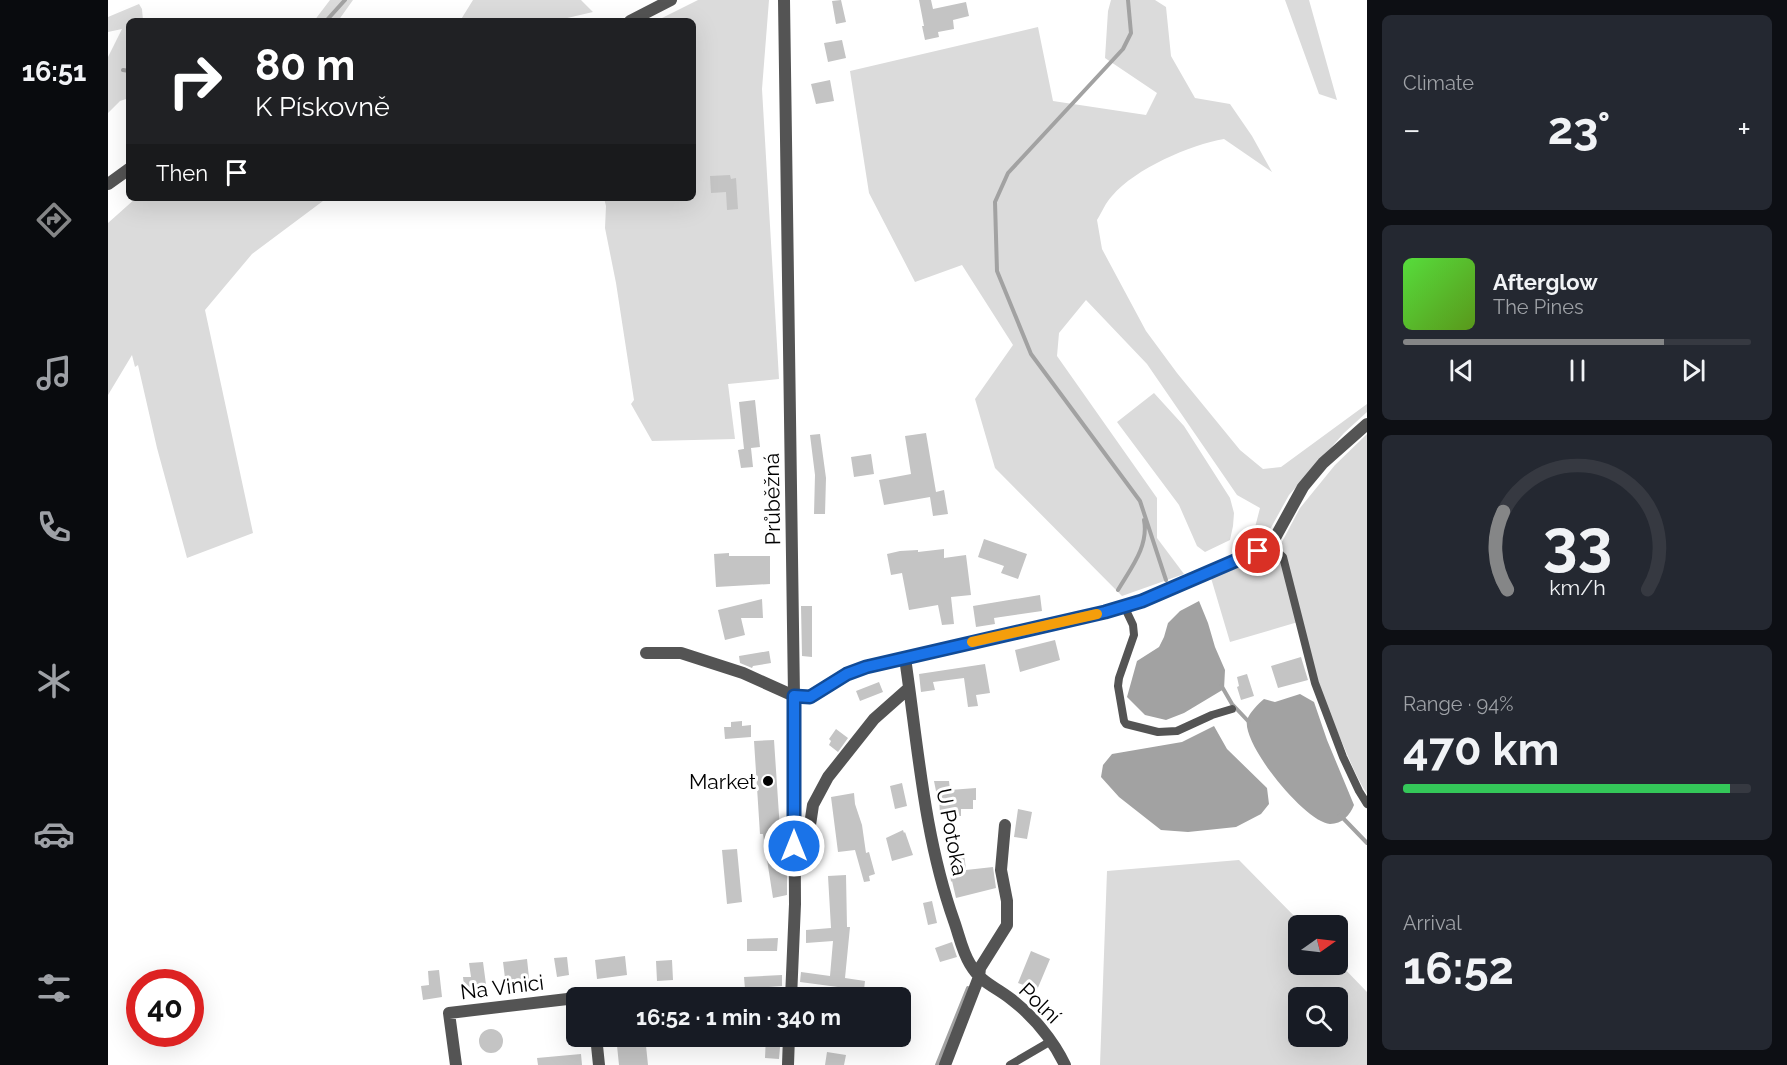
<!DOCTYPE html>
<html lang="en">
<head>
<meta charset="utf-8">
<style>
	body { margin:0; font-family:Raleway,sans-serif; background:#242831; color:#f1f3f6; height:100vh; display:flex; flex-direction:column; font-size:22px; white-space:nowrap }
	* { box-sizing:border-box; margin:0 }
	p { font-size:20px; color:#9ea1a6 }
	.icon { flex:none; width:33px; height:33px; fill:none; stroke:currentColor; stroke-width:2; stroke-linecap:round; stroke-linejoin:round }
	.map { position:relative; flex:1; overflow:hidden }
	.side { display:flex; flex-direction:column; gap:15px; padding:15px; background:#0d0f14; width:420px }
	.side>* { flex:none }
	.guide { position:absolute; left:18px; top:18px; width:570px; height:183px; border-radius:9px; box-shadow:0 6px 24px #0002; background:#202124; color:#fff; overflow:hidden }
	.needle { width:39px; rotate:76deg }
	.buttons { position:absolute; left:1180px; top:915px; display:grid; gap:12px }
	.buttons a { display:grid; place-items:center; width:60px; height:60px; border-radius:9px; background:#171b24; box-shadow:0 6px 24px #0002; font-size:30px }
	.speed { position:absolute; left:18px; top:969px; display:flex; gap:12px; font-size:30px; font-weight:700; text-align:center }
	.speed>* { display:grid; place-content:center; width:78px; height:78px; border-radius:50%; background:#171b24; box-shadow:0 6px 24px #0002; line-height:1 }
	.speed .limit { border:9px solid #d22; background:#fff; color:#111 }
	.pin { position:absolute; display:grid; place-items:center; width:51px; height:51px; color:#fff; margin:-26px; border:3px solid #fff; border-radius:50%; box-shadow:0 2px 6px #0007 }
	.me { position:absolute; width:66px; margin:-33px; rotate:0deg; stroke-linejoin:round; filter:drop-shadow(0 0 4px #0008) }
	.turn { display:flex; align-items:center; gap:21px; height:126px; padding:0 30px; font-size:27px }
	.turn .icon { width:78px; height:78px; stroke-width:2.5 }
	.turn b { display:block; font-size:42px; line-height:51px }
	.then { display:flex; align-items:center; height:57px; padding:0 30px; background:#0003; gap:12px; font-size:22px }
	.big { font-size:45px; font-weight:700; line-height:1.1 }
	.side .tile { flex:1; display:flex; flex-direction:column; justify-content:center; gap:9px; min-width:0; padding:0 21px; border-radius:9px; background:#242831 }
	.side .dial { align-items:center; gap:0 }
	.dial svg { height:156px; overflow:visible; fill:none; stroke:#363941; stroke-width:7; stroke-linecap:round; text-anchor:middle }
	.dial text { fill:#f1f3f6; stroke:none }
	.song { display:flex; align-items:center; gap:18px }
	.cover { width:72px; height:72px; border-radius:9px; background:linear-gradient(135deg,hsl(110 70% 55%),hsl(90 70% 35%)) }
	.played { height:6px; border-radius:3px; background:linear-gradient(90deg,#858687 75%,#363941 75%) }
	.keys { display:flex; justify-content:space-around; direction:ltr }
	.heat { display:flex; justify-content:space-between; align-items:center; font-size:33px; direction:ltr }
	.charge { height:9px; border-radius:4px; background:linear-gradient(90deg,#34c759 94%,#363941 0) }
	.trip { position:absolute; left:458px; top:987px; width:345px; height:60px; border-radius:9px; background:#171b24; box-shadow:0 6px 24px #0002; font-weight:700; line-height:60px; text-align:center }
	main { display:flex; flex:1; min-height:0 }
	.dock { display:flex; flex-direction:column; width:108px; justify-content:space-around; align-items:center; background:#090b0e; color:#9ea1a6 }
	.dock .icon { width:42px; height:42px }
	.dock .current { color:#858687 }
	.dock b { font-size:27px; color:#f1f3f6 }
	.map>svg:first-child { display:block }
	.green { fill:#dbdbdb; fill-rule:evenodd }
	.water { fill:#a2a2a2 }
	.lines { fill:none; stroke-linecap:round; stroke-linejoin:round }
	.stream { stroke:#a2a2a2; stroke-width:4 }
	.building { fill:#c4c4c4 }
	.service { stroke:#545454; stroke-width:8 }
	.minor { stroke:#545454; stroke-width:12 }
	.tertiary { stroke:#545454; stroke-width:12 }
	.route-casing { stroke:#114b97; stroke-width:15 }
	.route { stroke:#1a73e8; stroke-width:10 }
	.slow { stroke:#f59e0b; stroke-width:10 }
	.poi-dot { fill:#000; stroke:#fff; stroke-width:2 }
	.labels { text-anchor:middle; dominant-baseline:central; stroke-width:6; stroke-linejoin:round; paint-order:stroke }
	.street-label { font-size:21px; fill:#000; stroke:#fff }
	.poi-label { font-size:21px; fill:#000; stroke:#fff; text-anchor:end }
</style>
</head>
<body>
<main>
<nav class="dock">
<b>16:51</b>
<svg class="icon current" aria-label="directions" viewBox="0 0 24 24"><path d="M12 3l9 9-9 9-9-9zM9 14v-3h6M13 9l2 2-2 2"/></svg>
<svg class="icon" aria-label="music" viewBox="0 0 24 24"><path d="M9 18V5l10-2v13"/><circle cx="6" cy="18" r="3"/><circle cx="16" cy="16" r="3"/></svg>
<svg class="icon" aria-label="phone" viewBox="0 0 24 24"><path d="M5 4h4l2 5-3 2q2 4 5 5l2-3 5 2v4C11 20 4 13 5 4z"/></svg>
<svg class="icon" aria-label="climate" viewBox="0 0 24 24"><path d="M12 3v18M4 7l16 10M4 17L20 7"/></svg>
<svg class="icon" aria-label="car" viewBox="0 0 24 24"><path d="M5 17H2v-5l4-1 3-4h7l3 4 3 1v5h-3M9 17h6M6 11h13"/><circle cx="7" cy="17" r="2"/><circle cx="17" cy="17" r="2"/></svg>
<svg class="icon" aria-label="filters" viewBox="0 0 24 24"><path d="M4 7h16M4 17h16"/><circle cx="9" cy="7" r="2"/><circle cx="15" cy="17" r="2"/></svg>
</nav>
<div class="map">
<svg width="1259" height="1065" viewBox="0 0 1259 1065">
	<rect width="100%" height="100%" fill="#fff"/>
	<path class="green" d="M222 0H245L230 21H206Z
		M365 0H473L485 12 455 19 352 21Z
		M590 0H661L654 89 671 379 620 384 627 439 544 441 523 404 526 400 508 283 497 228 498 206 496 198H585V21H548Z
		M1003 0H1047L1058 7 1063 56 1087 98 1122 104 1144 136 1164 172 1116 139C1082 145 1028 168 1004 196 998 202 994 212 989 220L994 249 1038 331 1069 373 1132 450 1155 469 1173 467 1259 404V412L1236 433 1181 495 1160 533 1143 543 1152 508 1129 495 1039 364 978 300 951 333 949 356 1049 498V538L1076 574 1014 596 887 468 867 399 905 345 854 265 807 282 761 193 742 71 930 27 945 101 1038 115 1049 93 997 58 1000 11Z
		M1177 0H1201L1229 100 1211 94Z
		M31 4 34 9 35 21H21V98L12 101 0 113V57L14 29 0 32V17Z
		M28 198H219L144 254 97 310 145 533 79 558 49 448 30 365 27 367 24 355 0 395V223Z
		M1046 393 1076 426 1122 498 1126 513 1125 526 1122 540 1097 552 1089 546 1071 505 1009 422Z
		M1259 434V794C1248 777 1241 758 1233 740 1216 701 1202 663 1190 622L1122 642 1103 578 1168 553 1192 508 1227 465Z
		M1131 860 1195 925 1191 926V964H1230V962L1259 992V1065H992L999 871ZM1191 998H1230V1036H1191Z"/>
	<path class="water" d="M1091 601 1100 623 1107 647 1117 670 1116 689 1076 713 1058 720 1037 715 1019 697 1029 661 1051 647 1056 637 1060 623 1072 611Z
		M1192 694 1206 702 1219 740 1246 805C1242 815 1234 824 1222 824 1198 823 1134 745 1139 720 1142 712 1150 704 1156 699L1167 702Z
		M1106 726 1119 749 1159 788 1161 804 1153 814 1128 827 1080 832 1053 830 1011 797 993 777 995 765 1004 754 1074 742Z"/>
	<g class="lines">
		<path class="stream" d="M1020 0 1023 33 1015 49 900 173 887 202 889 271 923 354 1032 501 1058 580
			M218 21 237 0
			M15 70 21 71
			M1010 590C1023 568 1041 546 1036 520
			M1113 685 1124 704 1141 722
			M1232 815 1259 843
			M829 1065 860 988"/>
	</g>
	<path class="building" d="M733 0 738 22 728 24 724 1Z
		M811 0H823L825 9 858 2 861 16 845 20 846 29 830 32 831 37 817 40 814 26H816Z
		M734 40 738 58 720 62 716 43Z
		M722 80 726 101 708 104 703 84Z
		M622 175 623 179 628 178 630 209 619 210 618 192 603 193 602 176Z
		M647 400 652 447 643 448 645 467 633 468 630 450 641 448 636 449 631 402Z
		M818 433 828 492 836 490 840 514 825 516 822 497 776 505 771 480 803 474 797 436Z
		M712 434 718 478 717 514H706L707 475 702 435Z
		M763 454 766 474 746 477 743 457Z
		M876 539 919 554 910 579 893 573 896 566 870 557Z
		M836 549V558L858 555 863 595 843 597 846 624 834 625 830 605 801 610 794 573 783 575 779 554 792 551 810 550V552Z
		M621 553V556H662V584L608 587 606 554Z
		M932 595 934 611 886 618 887 624 868 627 865 606Z
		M654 599 655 618H633L637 635 617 640 610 610Z
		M693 606H704V657L694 656Z
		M947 640 952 660 912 672 907 650Z
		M661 651 663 663 645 666 644 668 632 663 631 656Z
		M1193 657 1200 680 1170 688 1163 666Z
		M877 664 882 693 868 695 870 706 860 707 856 678 825 682 827 690 813 692 811 674Z
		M1139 674 1146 696 1133 700 1129 687 1131 686 1129 677Z
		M771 682 775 692 752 701 748 691Z
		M634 721V726L643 725V737L617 739 616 727H623V722Z
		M728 729 740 738 730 752 721 745 723 741 721 739Z
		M666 740 673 845H675L679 870V895L665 898 655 834H652L646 741Z
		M826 781H841L842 790 868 788V800H865V809H853V816H832L831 796H829Z
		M794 783 799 806 787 809 782 786Z
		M746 793 747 804 754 825 758 853 761 852 767 874 761 876 762 881 756 882 747 850 730 852 723 797Z
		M910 809 924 812 919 839 906 837Z
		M795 830 796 833 797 832 805 855 784 861 778 838Z
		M629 849 634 902 619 904 614 850Z
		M856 853 858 870 885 867 888 888 848 898 844 881 843 882 841 862H844L843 855Z
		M738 875 739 927H742L737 978 757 981 756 990 743 988 742 998 729 996 730 987 692 982 693 972 722 976 725 941 698 943V930L723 928 720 876Z
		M824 901 829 923 820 925 815 903Z
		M670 938 669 951H639V939Z
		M844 942 849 957 832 962 827 948Z
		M923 951 942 959 929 990 910 983Z
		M517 956 519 975 489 979 487 960Z
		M459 957 461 975 449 977 446 958Z
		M419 959 422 987 411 988 410 984 398 986 395 962Z
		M564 960 565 980 549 981 548 961Z
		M375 962 379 992 357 994 355 977H363L361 963Z
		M331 970 334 997 315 1000 313 986 321 985 320 971Z
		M674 975V986L637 989 636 977Z
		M371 1041a12 12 0 1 1 24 0a12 12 0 1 1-24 0Z
		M508 1036H537L540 1065H511Z
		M658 1036H673L671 1059 657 1058Z
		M719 1052 738 1055 736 1065H717Z
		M473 1054 474 1065H430L429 1058Z"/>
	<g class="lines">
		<path class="service" d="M1163 545 1175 557 1207 683 1235 757 1251 791 1259 804
			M1016 606 1025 625 1026 635 1011 678 1010 686 1016 721 1018 724 1050 732 1069 731 1104 715 1124 709
			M484 996 508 991
			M902 1065 943 1041"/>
		<path class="minor" d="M538 653H573L635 673 686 696 702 697 739 674 758 667 997 612 1034 601 1163 545 1195 487 1215 463 1259 424
			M797 658C810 746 816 837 846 921 851 935 854 951 862 964 874 984 885 985 903 999 925 1016 945 1040 957 1065
			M686 866 693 864 697 858 705 805 720 777 766 719 801 688
			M469 998 484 996V998
			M488 1036 491 1065
			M348 1065 341 1013 468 998
			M837 1065 871 977 872 968 899 925V901L893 870 897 825"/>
		<path class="tertiary" d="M676 0 686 696 687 904 683 998
			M522 21 563 0
			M0 184 21 169
			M680 1065 681 1036"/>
	</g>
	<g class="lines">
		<g class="route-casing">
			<path id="route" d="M686 846V696L702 697 739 674 758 667 997 612 1034 601 1150 551"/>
		</g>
		<use href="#route" class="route"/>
		<path class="slow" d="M864 642 989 614"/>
	</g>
	<circle class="poi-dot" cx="660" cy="781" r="6"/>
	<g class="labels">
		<g class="street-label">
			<text transform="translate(664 499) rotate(-91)">Průběžná</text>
			<text transform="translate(844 832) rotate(79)">U Potoka</text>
			<text transform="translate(394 987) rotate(-7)">Na Vinici</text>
			<text transform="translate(932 1003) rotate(44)">Polní</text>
		</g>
		<g class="poi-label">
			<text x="648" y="781">Market</text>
		</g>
	</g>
</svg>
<div class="buttons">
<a><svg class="needle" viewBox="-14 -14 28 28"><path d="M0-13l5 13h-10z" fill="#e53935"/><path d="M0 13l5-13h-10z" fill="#9ea1a6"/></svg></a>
<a><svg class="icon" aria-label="search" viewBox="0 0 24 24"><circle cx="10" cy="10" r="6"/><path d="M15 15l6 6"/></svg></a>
</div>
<div class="speed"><div class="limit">40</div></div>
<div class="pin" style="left:1150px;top:551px;background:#d93025"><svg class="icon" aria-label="arrive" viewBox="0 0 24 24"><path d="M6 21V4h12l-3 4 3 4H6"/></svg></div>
<svg class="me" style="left:686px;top:846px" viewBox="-20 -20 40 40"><circle r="17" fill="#1a73e8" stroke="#fff" stroke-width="3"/><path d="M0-11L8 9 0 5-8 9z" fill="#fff"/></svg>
<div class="trip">16:52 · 1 min · 340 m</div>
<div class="guide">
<div class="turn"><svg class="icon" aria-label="right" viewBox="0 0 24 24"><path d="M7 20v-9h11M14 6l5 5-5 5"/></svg><div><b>80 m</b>K Pískovně</div></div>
<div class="then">Then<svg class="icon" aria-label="arrive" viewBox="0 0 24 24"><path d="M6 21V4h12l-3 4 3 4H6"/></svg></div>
</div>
</div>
<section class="side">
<div class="tile"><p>Climate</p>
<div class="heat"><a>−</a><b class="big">23°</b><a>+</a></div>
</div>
<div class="tile">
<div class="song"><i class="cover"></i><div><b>Afterglow</b><p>The Pines</p></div></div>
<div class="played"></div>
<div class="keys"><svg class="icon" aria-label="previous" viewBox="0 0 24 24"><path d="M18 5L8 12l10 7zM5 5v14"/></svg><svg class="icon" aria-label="pause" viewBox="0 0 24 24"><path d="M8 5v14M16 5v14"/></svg><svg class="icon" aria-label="next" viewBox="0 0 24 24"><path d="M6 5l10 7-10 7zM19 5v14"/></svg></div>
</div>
<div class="tile dial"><svg viewBox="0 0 100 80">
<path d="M14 69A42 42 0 1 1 86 69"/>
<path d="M14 69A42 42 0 0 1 12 29" stroke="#858687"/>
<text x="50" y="56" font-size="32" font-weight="700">33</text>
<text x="50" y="72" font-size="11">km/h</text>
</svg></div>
<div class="tile"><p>Range · 94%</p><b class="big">470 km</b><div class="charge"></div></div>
<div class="tile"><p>Arrival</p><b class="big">16:52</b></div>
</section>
</main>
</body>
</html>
